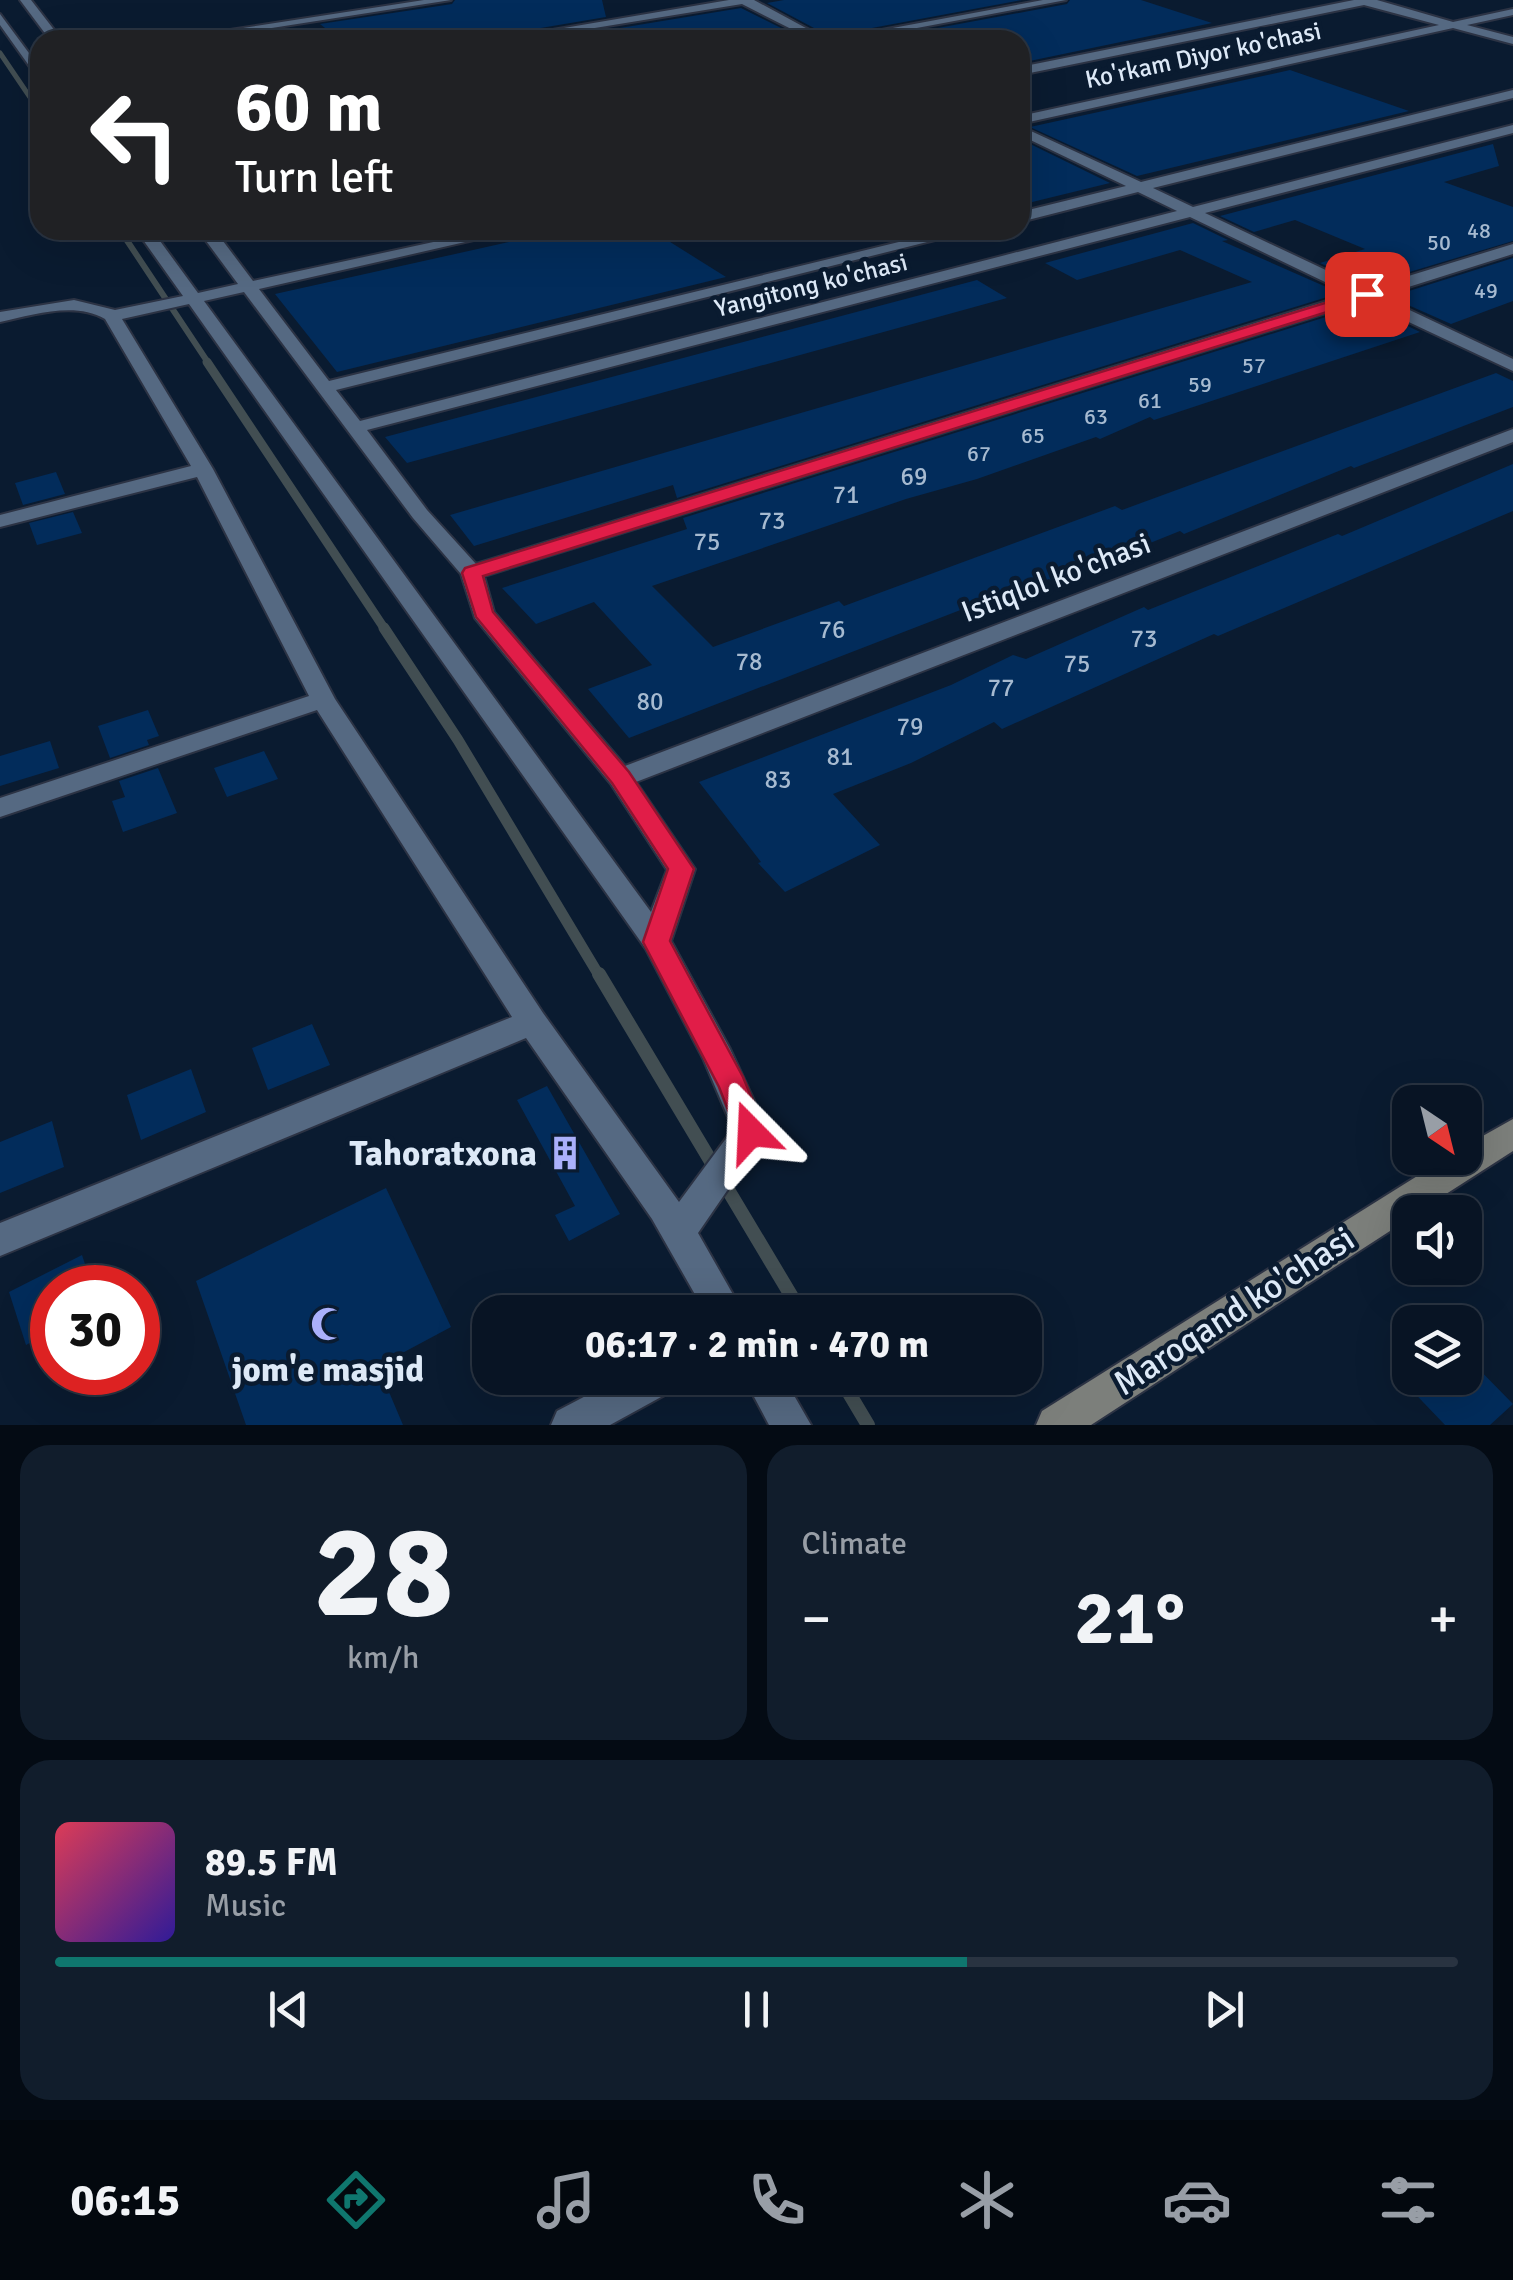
<!DOCTYPE html>
<html lang="en">
<head>
<meta charset="utf-8">
<style>
	body { margin:0; font-family:Signika,sans-serif; background:#111d2c; color:#f1f3f6; height:100vh; display:flex; flex-direction:column; font-size:38px; white-space:nowrap }
	* { box-sizing:border-box; margin:0 }
	p { font-size:32px; color:#989ea6 }
	.icon { flex:none; width:55px; height:55px; fill:none; stroke:currentColor; stroke-width:2; stroke-linecap:round; stroke-linejoin:round }
	.map { position:relative; height:1425px; overflow:hidden }
	.panel { display:flex; flex-direction:column; gap:20px; padding:20px; background:#040b14; flex:1 }
	.panel>* { flex:none }
	.guide { position:absolute; left:30px; top:30px; width:1000px; height:210px; border-radius:30px; box-shadow:0 10px 40px #0002,0 0 0 2px #293341; background:#202124; color:#fff; overflow:hidden }
	.needle { width:65px; rotate:145deg }
	.fabs { position:absolute; left:1392px; top:1085px; display:grid; gap:20px }
	.fabs a { display:grid; place-items:center; width:90px; height:90px; border-radius:20px; background:#081424; box-shadow:0 10px 40px #0002,0 0 0 2px #293341; font-size:50px }
	.speed { position:absolute; left:30px; top:1265px; display:flex; gap:20px; font-size:50px; font-weight:700; text-align:center }
	.speed>* { display:grid; place-content:center; width:130px; height:130px; border-radius:50%; background:#081424; box-shadow:0 10px 40px #0002,0 0 0 2px #293341; line-height:1 }
	.speed .limit { border:15px solid #d22; background:#fff; color:#111 }
	.pin { position:absolute; display:grid; place-items:center; width:85px; height:85px; color:#fff; margin:-42px; border-radius:20px; box-shadow:0 5px 15px #0006 }
	.me { position:absolute; width:110px; margin:-55px; rotate:339deg; stroke-linejoin:round; filter:drop-shadow(0 0 8px #0008) }
	.turn { display:flex; align-items:center; gap:35px; height:210px; padding:0 40px; font-size:45px }
	.turn .icon { width:130px; height:130px; stroke-width:2.5 }
	.turn b { display:block; font-size:70px; line-height:85px }
	.big { font-size:75px; font-weight:700; line-height:1.1 }
	.panel .card { flex:1; display:flex; flex-direction:column; justify-content:center; gap:15px; min-width:0; padding:0 35px; border-radius:30px; background:#111d2c }
	.panel .dial { align-items:center; gap:0 }
	.dial b { font-size:130px; line-height:1 }
	.song { display:flex; align-items:center; gap:30px }
	.cover { width:120px; height:120px; border-radius:15px; background:linear-gradient(135deg,hsl(350 70% 55%),hsl(250 70% 35%)) }
	.played { height:10px; border-radius:5px; background:linear-gradient(90deg,#0f766e 65%,#293341 65%) }
	.keys { display:flex; justify-content:space-around; direction:ltr }
	.heat { display:flex; justify-content:space-between; align-items:center; font-size:55px; direction:ltr }
	.panel .tiles { flex:1; display:grid; gap:20px; grid-template-columns:1fr 1fr }
	.card:last-child { grid-column:span 2 }
	.trip { position:absolute; left:472px; top:1295px; width:570px; height:100px; border-radius:30px; background:#081424; box-shadow:0 10px 40px #0002,0 0 0 2px #293341; font-weight:700; line-height:100px; text-align:center }
	.dock { display:flex; height:160px; justify-content:space-around; align-items:center; background:#03080e; color:#989ea6 }
	.dock .icon { width:70px; height:70px }
	.dock .on { color:#0f766e }
	.dock b { font-size:45px; color:#f1f3f6 }
	.map>svg:first-child { display:block }
	.lines { fill:none; stroke-linecap:round; stroke-linejoin:round }
	.stream-far4 { stroke:#424e52; stroke-width:5 }
	.stream-far3 { stroke:#424e52; stroke-width:6 }
	.stream-far2 { stroke:#424e52; stroke-width:9 }
	.stream-far1 { stroke:#424e52; stroke-width:11 }
	.stream { stroke:#424e52; stroke-width:14 }
	.building { fill:#022c5b }
	.street-casing { stroke:#2c3344; stroke-width:4 }
	.secondary-casing { stroke:#2c3344; stroke-width:4 }
	.street { fill:#556982; fill-rule:evenodd }
	.secondary { fill:#7c7f7b; fill-rule:evenodd }
	.route { fill:#e11d48; stroke:#92132f; stroke-width:2.5 }
	.labels { text-anchor:middle; dominant-baseline:central; stroke-width:9; stroke-linejoin:round; paint-order:stroke }
	.far-number-label { font-size:22px; fill:#a6bad0 }
	.far-street-label { font-size:25px; fill:#dde9f7; stroke:#0a1b30 }
	.number-label { font-size:25px; fill:#a6bad0 }
	.street-label { font-size:30px; fill:#dde9f7; stroke:#0a1b30 }
	.near-poi-label { font-size:35px; font-weight:bold; fill:#dde9f7; stroke:#0a1b30; text-anchor:end }
	.near-street-label { font-size:35px; fill:#dde9f7; stroke:#0a1b30 }
</style>
</head>
<body>
<div class="map">
<svg width="1513" height="1425" viewBox="0 0 1513 1425">
	<rect width="100%" height="100%" fill="#0a1b30"/>
	<g class="lines">
		<path class="stream-far4" d="M0 53 40 112"/>
		<path class="stream-far3" d="M120 230 209 364"/>
		<path class="stream-far2" d="M207 362 386 631"/>
		<path class="stream-far1" d="M384 628 458 740 600 977"/>
		<path class="stream" d="M599 974 801 1312
			M840 1378 868 1425"/>
	</g>
	<path class="building" d="M455 0H602L606 17 493 36 490 40H340L320 24 452 4Z
		M784 0H1022L829 36 767 3Z
		M1070 0H1141L1212 23 1020 63V40L989 31 942 40H873L1067 4Z
		M741 8 805 40H544L626 27Z
		M1290 70 1409 111 1137 176 1030 127Z
		M1020 139 1110 183 1020 205Z
		M1493 144 1499 166 1444 182 1513 207V241L1366 285 1320 263 1365 249 1295 220 1254 232 1220 216Z
		M1193 223 1228 240 1222 241 1340 293 677 498 673 485 474 546 450 515 1252 282 1180 250 1077 280 1045 263Z
		M563 230H651L726 277 337 372 275 294Z
		M1513 258V301L1451 324 1390 297Z
		M977 280 1007 298 407 463 385 437Z
		M1364 305 1420 332 1154 420 1150 417 1100 439 1096 437 977 479 906 499 652 586 713 647 839 601 844 606 1115 506 1122 510 1496 373 1513 381V407L1354 468 1351 466 1184 534 1180 531 1053 582 1049 579 979 606 976 604 629 738 588 689 652 665 594 602 536 624 502 588 687 529 683 518Z
		M1513 464V511L1218 636 1214 634 1002 729 994 722 911 763 833 794 880 845 785 892 758 863 761 862 699 782 951 685 1013 655 1026 659 1144 607 1148 610 1338 534 1342 536Z
		M56 472 65 494 23 505 15 483Z
		M73 512 82 533 37 545 29 523Z
		M148 710 159 736 147 740 149 745 110 758 98 726Z
		M50 741 59 768 0 786V756Z
		M264 751 278 779 227 797 214 768Z
		M158 768 177 813 123 832 112 801 125 797 119 781Z
		M312 1024 330 1065 268 1090 252 1048Z
		M191 1069 206 1112 141 1140 127 1095Z
		M547 1086 620 1214 569 1241 555 1215 575 1206 517 1100Z
		M52 1121 64 1167 0 1193V1142Z
		M386 1188 451 1327 378 1366 403 1425H246L196 1281Z
		M82 1255 93 1288H52V1331L26 1345 9 1292Z
		M1465 1355 1513 1404 1490 1425H1445L1400 1378H1465Z"/>
	<g class="lines">
		<g class="street-casing">
			<path id="street" d="M20 0H31L62 40H50Z
				M424 0H451L194 40H165Z
				M729 0H754L828 40H813L742 4 521 40H494Z
				M1043 0H1066L853 40H828Z
				M1354 0H1377L1453 22 1513 9V15L1467 25 1513 37V44L1453 28 1020 124V116L1439 25 1364 5 1020 75V67Z
				M0 14 40 68V81L0 25Z
				M1513 90V98L1153 188 1193 207 1513 125V133L1205 213 1366 289 1513 244V254L1380 296 1513 359V371L1364 301 484 576 494 612 625 766 1513 429V442L636 782 695 869 671 941 730 1049 768 1131 698 1233 743 1312H705L652 1219 526 1038 0 1256V1223L512 1017 317 710 0 817V798L309 696 197 477 0 527V515L191 466 105 319C75 301 32 315 0 322V312L74 300 115 310 183 296 136 230H152L198 293 238 284 198 230 217 234 259 230 223 241 253 281 489 230H518L259 289 329 381 948 230H975L336 390 360 421 1177 211 1138 192 1020 222V212L1126 186 1020 135V126L1141 182ZM1190 217 1350 294 476 564 427 510 367 430ZM244 292 413 518 461 574 475 618 611 784 667 870 651 912 204 301ZM189 304 646 949 703 1058 733 1129 679 1202 543 1013 335 699 213 469 122 319Z
				M620 1378H677L672 1391 610 1425H551L557 1411Z
				M744 1378H784L811 1425H769Z"/>
		</g>
		<g class="secondary-casing">
			<path id="secondary" d="M1513 1119V1151L1418 1212H1410V1218L1091 1425H1036L1042 1411 1446 1158H1465V1146Z"/>
		</g>
		<use href="#street" class="street"/>
		<use href="#secondary" class="secondary"/>
	</g>
	<path class="route" d="M1367 290 1375 294 1372 298 483 576 493 612 629 772 694 869 670 941 743 1077 766 1132 762 1141 751 1145 740 1141 719 1087 643 942 668 869 612 783 476 617 462 573 465 568Z"/>
	<defs>
		<g id="building-bare" transform="scale(2.7)"><path d="M-4-6H4V6H1V3H-1V6H-4ZM-2.5-4.3h1.7v1.8h-1.7ZM.8-4.3h1.7v1.8H.8ZM-2.5-1h1.7V.8h-1.7ZM.8-1h1.7V.8H.8Z" fill="#aab0fb" stroke="#0a1b30" stroke-width="2.5" paint-order="stroke"/></g>
		<g id="mosque-bare" transform="scale(2.7)"><path d="M3.5-4.9A6 6 0 1 0 3.5 4.9A5 5 0 1 1 3.5-4.9Z" fill="#aab0fb" stroke="#0a1b30" stroke-width="2.5" paint-order="stroke"/></g>
	</defs>
	<g fill-rule="evenodd">
		<use href="#building-bare" x="565" y="1153"/>
		<use href="#mosque-bare" x="328" y="1324"/>
	</g>
	<g class="labels">
		<g class="far-number-label">
			<text x="1479" y="230">48</text>
			<text x="1439" y="242">50</text>
			<text x="1486" y="290">49</text>
			<text x="1254" y="365">57</text>
			<text x="1200" y="384">59</text>
			<text x="1150" y="400">61</text>
			<text x="1096" y="416">63</text>
			<text x="1033" y="435">65</text>
			<text x="979" y="453">67</text>
		</g>
		<g class="far-street-label">
			<text transform="translate(1203 55) rotate(-12)">Ko'rkam Diyor ko'chasi</text>
			<text transform="translate(811 285) rotate(-14)">Yangitong ko'chasi</text>
		</g>
		<g class="number-label">
			<text x="914" y="476">69</text>
			<text x="846" y="494">71</text>
			<text x="772" y="520">73</text>
			<text x="707" y="541">75</text>
			<text x="832" y="629">76</text>
			<text x="1144" y="638">73</text>
			<text x="749" y="661">78</text>
			<text x="1077" y="663">75</text>
			<text x="1001" y="687">77</text>
			<text x="650" y="701">80</text>
			<text x="910" y="726">79</text>
			<text x="840" y="756">81</text>
			<text x="778" y="779">83</text>
		</g>
		<g class="street-label">
			<text transform="translate(1056 578) rotate(-21)">Istiqlol ko'chasi</text>
		</g>
		<g class="near-poi-label">
			<text x="537" y="1153">Tahoratxona</text>
			<text x="328" y="1369" text-anchor="middle">jom'e masjid</text>
		</g>
		<g class="near-street-label">
			<text transform="translate(1234 1311) rotate(-33)">Maroqand ko'chasi</text>
		</g>
	</g>
</svg>
<div class="fabs">
<a><svg class="needle" viewBox="-14 -14 28 28"><path d="M0-13l5 13h-10z" fill="#e53935"/><path d="M0 13l5-13h-10z" fill="#989ea6"/></svg></a>
<a><svg class="icon" aria-label="sound" viewBox="0 0 24 24"><path d="M4 9h4l5-4v14l-5-4H4zM17 9q2 3 0 6"/></svg></a>
<a><svg class="icon" aria-label="layers" viewBox="0 0 24 24"><path d="M12 4l9 5-9 5-9-5zM3 14l9 5 9-5"/></svg></a>
</div>
<div class="speed"><div class="limit">30</div></div>
<div class="pin" style="left:1367px;top:294px;background:#d93025"><svg class="icon" aria-label="arrive" viewBox="0 0 24 24"><path d="M6 21V4h12l-3 4 3 4H6"/></svg></div>
<svg class="me" style="left:751px;top:1132px" viewBox="-20 -20 40 40"><path d="M0-17L14 15 0 8-14 15z" fill="#e11d48" stroke="#fff" stroke-width="4"/></svg>
<div class="trip">06:17 · 2 min · 470 m</div>
<div class="guide">
<div class="turn"><svg class="icon" aria-label="left" viewBox="0 0 24 24"><path d="M17 20v-9H6M10 6l-5 5 5 5"/></svg><div><b>60 m</b>Turn left</div></div>
</div>
</div>
<section class="panel">
<div class="tiles">
<div class="card dial"><b>28</b><p>km/h</p></div>
<div class="card"><p>Climate</p>
<div class="heat"><a>−</a><b class="big">21°</b><a>+</a></div>
</div>
<div class="card">
<div class="song"><i class="cover"></i><div><b>89.5 FM</b><p>Music</p></div></div>
<div class="played"></div>
<div class="keys"><svg class="icon" aria-label="previous" viewBox="0 0 24 24"><path d="M18 5L8 12l10 7zM5 5v14"/></svg><svg class="icon" aria-label="pause" viewBox="0 0 24 24"><path d="M8 5v14M16 5v14"/></svg><svg class="icon" aria-label="next" viewBox="0 0 24 24"><path d="M6 5l10 7-10 7zM19 5v14"/></svg></div>
</div>
</div>
</section>
<nav class="dock">
<b>06:15</b>
<svg class="icon on" aria-label="directions" viewBox="0 0 24 24"><path d="M12 3l9 9-9 9-9-9zM9 14v-3h6M13 9l2 2-2 2"/></svg>
<svg class="icon" aria-label="music" viewBox="0 0 24 24"><path d="M9 18V5l10-2v13"/><circle cx="6" cy="18" r="3"/><circle cx="16" cy="16" r="3"/></svg>
<svg class="icon" aria-label="phone" viewBox="0 0 24 24"><path d="M5 4h4l2 5-3 2q2 4 5 5l2-3 5 2v4C11 20 4 13 5 4z"/></svg>
<svg class="icon" aria-label="climate" viewBox="0 0 24 24"><path d="M12 3v18M4 7l16 10M4 17L20 7"/></svg>
<svg class="icon" aria-label="car" viewBox="0 0 24 24"><path d="M5 17H2v-5l4-1 3-4h7l3 4 3 1v5h-3M9 17h6M6 11h13"/><circle cx="7" cy="17" r="2"/><circle cx="17" cy="17" r="2"/></svg>
<svg class="icon" aria-label="filters" viewBox="0 0 24 24"><path d="M4 7h16M4 17h16"/><circle cx="9" cy="7" r="2"/><circle cx="15" cy="17" r="2"/></svg>
</nav>
</body>
</html>
